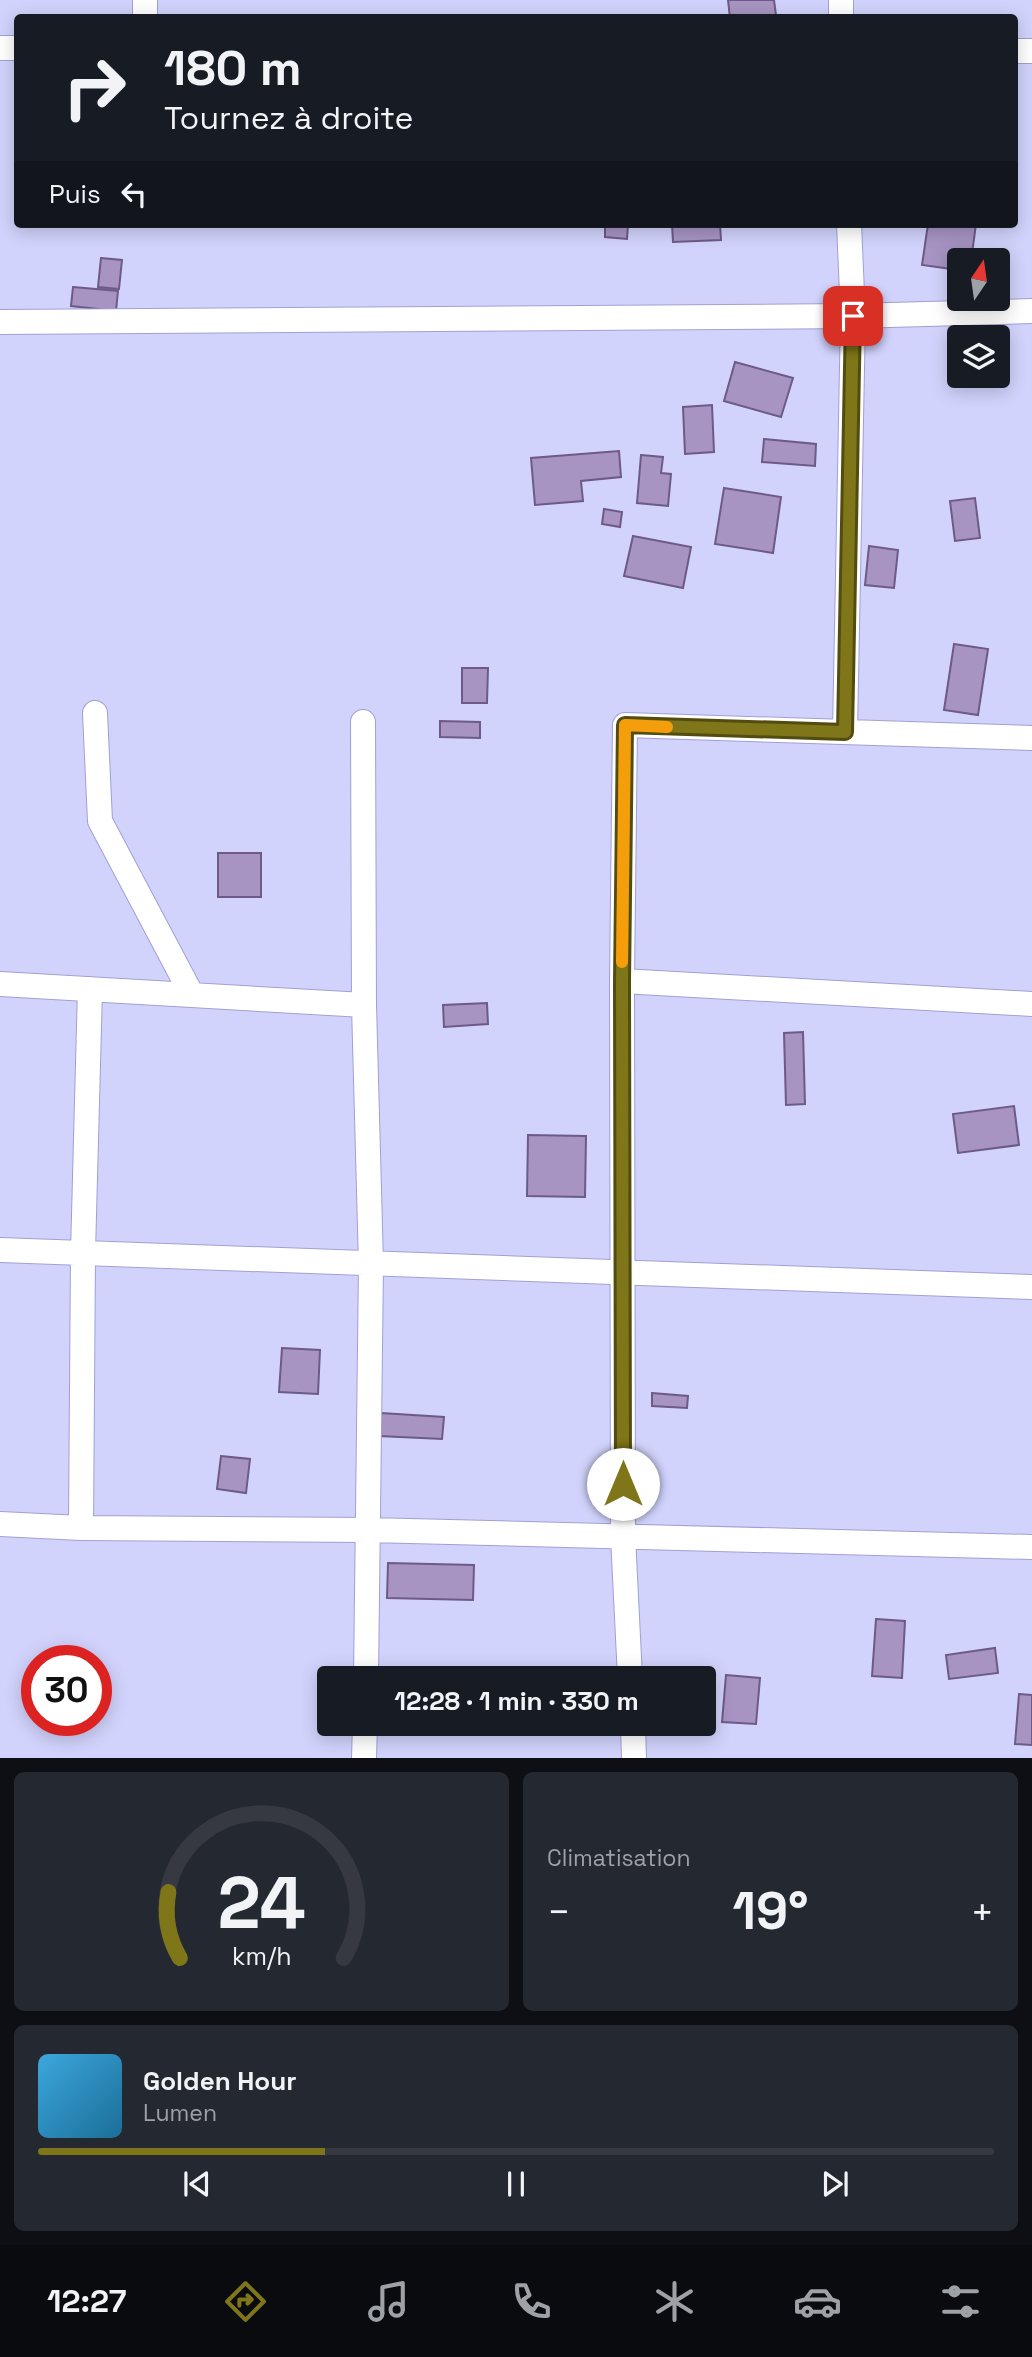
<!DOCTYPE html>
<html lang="fr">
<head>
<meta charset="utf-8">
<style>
	body { margin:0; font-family:"Space Grotesk",sans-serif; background:#242831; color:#f1f3f6; height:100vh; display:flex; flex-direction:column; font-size:26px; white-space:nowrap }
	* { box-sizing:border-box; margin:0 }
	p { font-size:23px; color:#9ea1a6 }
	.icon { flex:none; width:38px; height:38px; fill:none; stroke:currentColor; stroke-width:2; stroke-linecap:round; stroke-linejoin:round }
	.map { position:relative; height:1758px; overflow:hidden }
	.drawer { display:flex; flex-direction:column; gap:14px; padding:14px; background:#0d0f14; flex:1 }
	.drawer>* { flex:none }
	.hud { position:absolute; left:14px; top:14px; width:1004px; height:214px; border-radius:7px; box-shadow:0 4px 18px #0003; background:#171b24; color:#f1f3f6; overflow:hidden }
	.needle { width:46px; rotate:13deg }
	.buttons { position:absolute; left:947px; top:248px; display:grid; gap:14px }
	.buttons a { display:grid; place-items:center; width:63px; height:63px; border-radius:7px; background:#171b24; box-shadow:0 4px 18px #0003; font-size:35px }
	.speed { position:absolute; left:21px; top:1645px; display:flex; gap:14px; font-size:35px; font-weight:700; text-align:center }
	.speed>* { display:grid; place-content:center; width:91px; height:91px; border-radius:50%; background:#171b24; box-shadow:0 4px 18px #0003; line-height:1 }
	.speed .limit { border:10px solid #d22; background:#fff; color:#111 }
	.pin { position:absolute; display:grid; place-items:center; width:60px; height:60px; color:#fff; margin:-30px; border-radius:14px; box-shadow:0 4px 10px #0006 }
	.me { position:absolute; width:77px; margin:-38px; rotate:0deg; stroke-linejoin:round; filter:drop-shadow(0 0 5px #0008) }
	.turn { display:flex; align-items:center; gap:24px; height:147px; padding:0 35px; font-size:32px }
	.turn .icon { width:91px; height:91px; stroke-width:2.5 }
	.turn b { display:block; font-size:49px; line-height:60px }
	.then { display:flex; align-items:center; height:66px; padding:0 35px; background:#0003; gap:14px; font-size:26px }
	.big { font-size:52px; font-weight:800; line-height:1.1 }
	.drawer .card { flex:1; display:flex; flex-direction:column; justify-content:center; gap:10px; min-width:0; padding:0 24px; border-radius:10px; background:#242831 }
	.drawer .dial { align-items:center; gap:0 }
	.dial svg { height:182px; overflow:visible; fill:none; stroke:#363941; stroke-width:7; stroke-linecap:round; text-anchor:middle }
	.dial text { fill:#f1f3f6; stroke:none }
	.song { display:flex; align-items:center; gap:21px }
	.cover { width:84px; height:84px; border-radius:10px; background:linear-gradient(135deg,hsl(200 70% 55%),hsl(200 70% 35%)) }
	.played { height:7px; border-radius:4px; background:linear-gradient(90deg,#7f7519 30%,#363941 30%) }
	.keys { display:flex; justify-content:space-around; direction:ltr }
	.heat { display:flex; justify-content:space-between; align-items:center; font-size:38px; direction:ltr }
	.drawer .tiles { flex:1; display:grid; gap:14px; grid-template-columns:1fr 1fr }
	.card:last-child { grid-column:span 2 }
	.trip { position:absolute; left:317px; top:1666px; width:399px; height:70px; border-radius:7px; background:#171b24; box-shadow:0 4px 18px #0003; font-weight:800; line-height:70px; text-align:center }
	.dock { display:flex; height:112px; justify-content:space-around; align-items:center; background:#090b0e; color:#9ea1a6 }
	.dock .icon { width:49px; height:49px }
	.dock .selected { color:#7f7519 }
	.dock b { font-size:32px; color:#f1f3f6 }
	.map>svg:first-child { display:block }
	.building { fill:#a794c3; stroke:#6d5a86; stroke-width:2 }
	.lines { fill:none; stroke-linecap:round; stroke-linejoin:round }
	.minor-casing { stroke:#a0a1d3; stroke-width:26 }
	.minor { stroke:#fff; stroke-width:24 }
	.route-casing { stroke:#534c10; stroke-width:18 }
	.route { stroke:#7f7519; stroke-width:12 }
	.slow { stroke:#f59e0b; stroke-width:12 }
</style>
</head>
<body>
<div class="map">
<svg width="1032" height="1759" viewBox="0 0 1032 1759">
	<rect width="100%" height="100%" fill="#d1d3fc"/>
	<path class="building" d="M728 0H774L776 15 730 18Z
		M605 224H628L627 239 605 237Z
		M672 224H720L721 240 673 242Z
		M928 224H976L971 261H959V270L922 265Z
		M101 258 122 260 119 289 98 287Z
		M73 287 118 291 116 311 71 306Z
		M735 362 793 378 781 417 724 401Z
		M712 405 714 452 685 454 683 407Z
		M764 439 816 444 815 466 762 462Z
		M619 451 621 477 581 481 583 501 535 505 531 458Z
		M641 455 663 457 661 473 671 474 668 506 637 503Z
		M724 488 781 497 773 553 715 544Z
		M975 498 980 538 955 541 950 501Z
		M604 509 622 512 620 527 602 524Z
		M633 536 691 547 683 588 624 576Z
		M869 546 898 550 894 588 865 585Z
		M954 644 988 649 978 715 944 710Z
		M462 668H488L487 703H462Z
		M440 721 480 722V738L440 737Z
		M218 853H261V897H218Z
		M487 1003 488 1024 444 1027 443 1005Z
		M803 1032 805 1104 786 1105 784 1033Z
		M1014 1106 1019 1145 958 1153 953 1114Z
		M528 1135 586 1136 585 1197 527 1196Z
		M282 1348 320 1350 318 1394 279 1392Z
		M652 1393 688 1396 687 1408 652 1406Z
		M381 1413 444 1417 442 1439 379 1436Z
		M221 1456 250 1459 246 1493 217 1489Z
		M388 1563 474 1565 473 1600 387 1598Z
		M876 1619 905 1621 902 1678 872 1676Z
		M995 1648 998 1673 949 1679 946 1655Z
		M726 1675 760 1678 756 1724 722 1722Z
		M1019 1694 1032 1695V1745L1015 1744Z"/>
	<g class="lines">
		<g class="minor-casing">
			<path id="minor" d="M145 0V18
				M841 18V0
				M0 48H18
				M1015 51H1032
				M0 322 853 316 1032 311
				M95 713 100 821 192 995
				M363 722 364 1005 371 1264 366 1678
				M845 732 853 316 849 224
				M622 981 1032 1004
				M0 984 364 1005
				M0 1250 1032 1287
				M0 1524 81 1528 369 1530 1032 1547
				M81 1528 83 1253 90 989
				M630 1678 623 1536 622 981 625 725 1032 738
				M633 1724 634 1759
				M364 1759 365 1724"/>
		</g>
		<use href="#minor" class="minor"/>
	</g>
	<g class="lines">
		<g class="route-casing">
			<path id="route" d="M623 1484 622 981 625 725 845 732 853 316"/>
		</g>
		<use href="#route" class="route"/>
		<path class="slow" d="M622 962 625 725 667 727"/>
	</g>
</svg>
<div class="buttons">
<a><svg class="needle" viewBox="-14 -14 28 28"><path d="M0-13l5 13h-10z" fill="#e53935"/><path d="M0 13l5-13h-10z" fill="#9ea1a6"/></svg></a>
<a><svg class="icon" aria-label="layers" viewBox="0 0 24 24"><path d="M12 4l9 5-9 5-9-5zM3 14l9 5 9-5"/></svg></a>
</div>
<div class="speed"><div class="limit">30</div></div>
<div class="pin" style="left:853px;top:316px;background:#d93025"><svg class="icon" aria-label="arrive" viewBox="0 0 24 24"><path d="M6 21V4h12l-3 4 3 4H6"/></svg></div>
<svg class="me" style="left:623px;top:1484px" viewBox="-20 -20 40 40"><circle r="19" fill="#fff"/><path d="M0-13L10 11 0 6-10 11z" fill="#7f7519"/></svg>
<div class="trip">12:28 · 1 min · 330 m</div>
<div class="hud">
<div class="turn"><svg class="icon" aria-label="right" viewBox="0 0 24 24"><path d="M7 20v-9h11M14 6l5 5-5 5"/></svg><div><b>180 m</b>Tournez à droite</div></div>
<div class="then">Puis<svg class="icon" aria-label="left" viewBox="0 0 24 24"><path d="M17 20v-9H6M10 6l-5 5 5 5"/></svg></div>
</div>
</div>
<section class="drawer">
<div class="tiles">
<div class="card dial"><svg viewBox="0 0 100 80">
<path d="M14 69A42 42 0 1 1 86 69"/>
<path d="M14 69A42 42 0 0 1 9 40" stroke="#7f7519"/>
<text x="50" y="56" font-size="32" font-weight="700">24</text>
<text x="50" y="72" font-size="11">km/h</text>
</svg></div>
<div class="card"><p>Climatisation</p>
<div class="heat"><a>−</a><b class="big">19°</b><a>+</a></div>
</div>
<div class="card">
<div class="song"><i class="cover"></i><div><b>Golden Hour</b><p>Lumen</p></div></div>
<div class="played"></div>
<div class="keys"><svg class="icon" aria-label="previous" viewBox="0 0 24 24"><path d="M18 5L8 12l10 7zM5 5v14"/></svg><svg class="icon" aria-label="pause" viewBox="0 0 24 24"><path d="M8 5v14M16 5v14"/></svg><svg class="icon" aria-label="next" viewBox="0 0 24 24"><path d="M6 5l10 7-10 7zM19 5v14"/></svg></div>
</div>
</div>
</section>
<nav class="dock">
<b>12:27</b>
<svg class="icon selected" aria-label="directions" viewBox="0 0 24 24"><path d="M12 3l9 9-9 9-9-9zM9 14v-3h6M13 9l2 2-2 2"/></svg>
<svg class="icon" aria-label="music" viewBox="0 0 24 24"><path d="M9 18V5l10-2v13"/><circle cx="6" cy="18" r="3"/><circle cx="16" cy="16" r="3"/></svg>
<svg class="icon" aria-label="phone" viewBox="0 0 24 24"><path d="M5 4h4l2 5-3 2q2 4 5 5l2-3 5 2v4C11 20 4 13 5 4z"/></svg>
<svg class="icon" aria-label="climate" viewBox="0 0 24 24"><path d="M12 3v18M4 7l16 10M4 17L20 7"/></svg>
<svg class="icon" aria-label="car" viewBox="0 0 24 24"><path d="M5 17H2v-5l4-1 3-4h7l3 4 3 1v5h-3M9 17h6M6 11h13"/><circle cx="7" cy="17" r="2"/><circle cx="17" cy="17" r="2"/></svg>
<svg class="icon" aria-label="filters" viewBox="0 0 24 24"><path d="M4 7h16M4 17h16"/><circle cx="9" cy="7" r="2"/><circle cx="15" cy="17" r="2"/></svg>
</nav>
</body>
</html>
